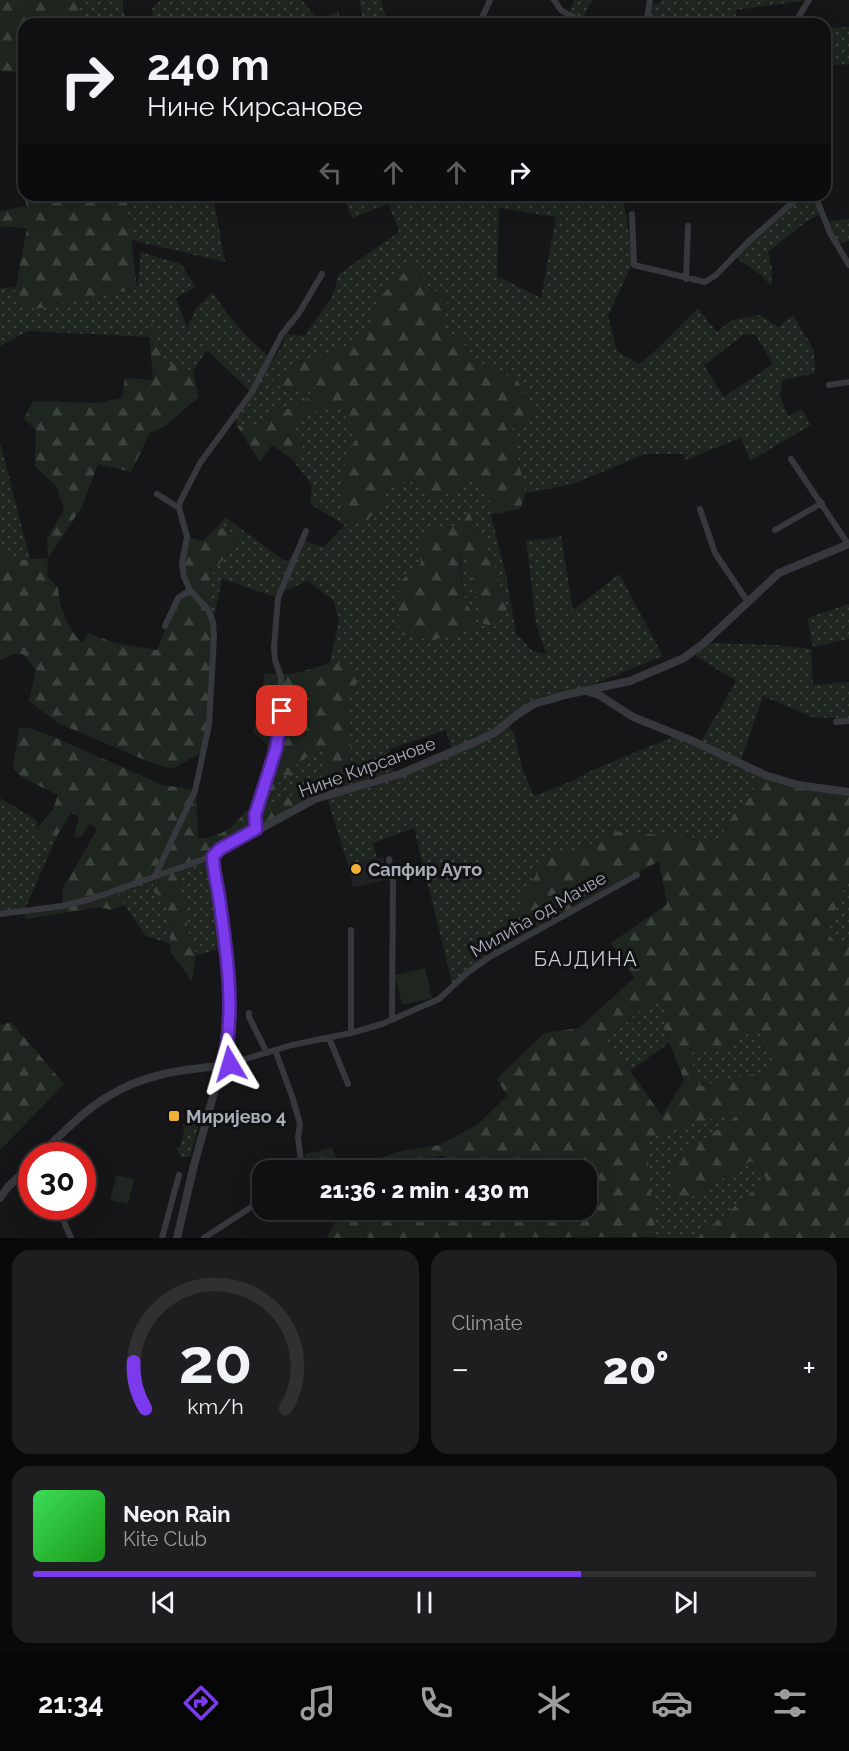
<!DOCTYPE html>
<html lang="en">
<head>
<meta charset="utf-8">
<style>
	body { margin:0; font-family:Raleway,sans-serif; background:#1e1e20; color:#f1f3f6; height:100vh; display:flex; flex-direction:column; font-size:22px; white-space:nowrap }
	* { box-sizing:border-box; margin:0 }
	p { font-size:20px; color:#9c9d9f }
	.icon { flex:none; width:33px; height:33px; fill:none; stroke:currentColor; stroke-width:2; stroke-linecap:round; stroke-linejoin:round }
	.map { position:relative; height:1238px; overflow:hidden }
	.sheet { display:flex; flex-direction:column; gap:12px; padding:12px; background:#09090a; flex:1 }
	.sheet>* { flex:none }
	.hud { position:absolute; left:18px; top:18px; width:813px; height:183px; border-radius:18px; box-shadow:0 6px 24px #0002,0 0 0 2px #303032; background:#101012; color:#f1f3f6; overflow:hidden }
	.speed { position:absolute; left:18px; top:1142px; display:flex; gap:12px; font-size:30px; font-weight:700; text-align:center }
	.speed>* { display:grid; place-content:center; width:78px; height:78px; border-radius:50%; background:#101012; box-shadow:0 6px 24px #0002,0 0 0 2px #303032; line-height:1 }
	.speed .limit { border:9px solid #d22; background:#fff; color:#111 }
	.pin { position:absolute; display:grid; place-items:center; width:51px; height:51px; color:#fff; margin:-26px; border-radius:12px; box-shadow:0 3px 9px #0006 }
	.me { position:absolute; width:66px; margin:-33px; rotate:353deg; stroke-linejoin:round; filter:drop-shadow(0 0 4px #0008) }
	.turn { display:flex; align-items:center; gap:21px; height:126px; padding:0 30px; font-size:27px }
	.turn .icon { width:78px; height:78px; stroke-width:2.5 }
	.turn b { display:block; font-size:42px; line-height:51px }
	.lanes { display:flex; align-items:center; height:57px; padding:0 30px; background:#0003; justify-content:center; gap:30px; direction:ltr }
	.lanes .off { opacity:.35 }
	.big { font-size:45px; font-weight:800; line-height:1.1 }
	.sheet .widget { flex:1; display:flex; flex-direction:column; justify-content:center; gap:9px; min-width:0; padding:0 21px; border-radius:18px; background:#1e1e20 }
	.sheet .dial { align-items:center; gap:0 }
	.dial svg { height:156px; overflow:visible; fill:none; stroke:#303032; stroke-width:7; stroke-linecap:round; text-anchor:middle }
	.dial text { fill:#f1f3f6; stroke:none }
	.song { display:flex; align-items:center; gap:18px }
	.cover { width:72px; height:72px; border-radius:9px; background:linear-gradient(135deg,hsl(130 70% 55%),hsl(120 70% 35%)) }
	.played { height:6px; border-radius:3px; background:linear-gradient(90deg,#7c3aed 70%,#303032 70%) }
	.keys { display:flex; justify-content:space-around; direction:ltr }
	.heat { display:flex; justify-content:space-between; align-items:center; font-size:33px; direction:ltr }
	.sheet .tiles { flex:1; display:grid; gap:12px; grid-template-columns:1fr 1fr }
	.widget:last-child { grid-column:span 2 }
	.trip { position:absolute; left:252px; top:1160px; width:345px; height:60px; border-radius:18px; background:#101012; box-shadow:0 6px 24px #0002,0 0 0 2px #303032; font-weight:800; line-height:60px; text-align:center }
	.dock { display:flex; height:96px; justify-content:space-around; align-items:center; background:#060607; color:#9c9d9f }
	.dock .icon { width:42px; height:42px }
	.dock .current { color:#7c3aed }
	.dock b { font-size:27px; color:#f1f3f6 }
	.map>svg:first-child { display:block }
	.built { fill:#222225 }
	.grass { fill:url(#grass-dots); fill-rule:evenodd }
	.forest { fill:url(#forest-firs); fill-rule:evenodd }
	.pitch { fill:#1e261f }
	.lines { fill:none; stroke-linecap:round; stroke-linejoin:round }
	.minor { stroke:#37383d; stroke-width:6 }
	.tertiary { stroke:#37383d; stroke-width:8 }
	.route-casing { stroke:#51269a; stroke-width:15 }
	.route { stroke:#7c3aed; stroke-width:10 }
	.poi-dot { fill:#f2b134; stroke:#111113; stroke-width:2 }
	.labels { text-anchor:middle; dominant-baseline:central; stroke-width:6; stroke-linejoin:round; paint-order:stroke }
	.street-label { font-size:18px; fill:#a8adb8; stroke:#111113 }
	.poi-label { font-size:18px; font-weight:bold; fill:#a8adb8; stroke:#111113; text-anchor:start }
	.neighbourhood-label { font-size:20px; letter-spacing:1.5px; fill:#c9ccd4; stroke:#111113 }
</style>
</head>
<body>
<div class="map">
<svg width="849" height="1238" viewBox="0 0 849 1238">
	<defs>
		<pattern id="grass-dots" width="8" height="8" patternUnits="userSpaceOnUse" patternTransform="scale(1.5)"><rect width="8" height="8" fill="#1e261f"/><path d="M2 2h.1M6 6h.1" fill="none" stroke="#3c433d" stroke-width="1.8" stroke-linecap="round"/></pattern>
		<pattern id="forest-firs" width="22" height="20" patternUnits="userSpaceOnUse" patternTransform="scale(1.5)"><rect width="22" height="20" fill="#1e261f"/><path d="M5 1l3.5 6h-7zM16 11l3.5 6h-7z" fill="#3c433d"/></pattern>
	</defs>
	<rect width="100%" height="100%" fill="#161618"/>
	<path class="built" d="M383 857 388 879 353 888 348 865Z"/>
	<path class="grass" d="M77 0H122L126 24H79Z
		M161 0H302L319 22 338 11 341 24H154L152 9Z
		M359 0H381L388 24H364Z
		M574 0H592L581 22 569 16Z
		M660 0H809L736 10 735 24H646L650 6 661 2Z
		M849 27V64L825 66V28Z
		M126 195H213L225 262 131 240Z
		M343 195H623L633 262 608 316 617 351 639 364 657 349 698 308 717 332 732 320 760 315 778 327 793 315 814 350 815 373 783 380 780 395 788 416 802 409 811 425 750 461 741 438 685 460 684 454H645L573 484 526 493 511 429 538 413 517 380 471 359 462 340 442 329 448 298 429 288 413 263 378 299 369 335 331 355 297 361 272 382 292 393 314 386 320 392 289 409 273 407 266 425 237 426 236 416 252 393 207 350 193 372 179 365 162 363 155 328 148 321 149 337 28 331 0 346V288L16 287 14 297 137 289 141 252 181 264 196 287 176 298 187 328 196 308 213 292C228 318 250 341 273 360L281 348 286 334 304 336 332 297 339 274 399 232 388 204 352 218ZM499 208 556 217 541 298 497 276ZM755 334 773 364 724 397 704 366 743 335Z
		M801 195H815L823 213 807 221 768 252 772 269 771 286 762 276 734 256Z
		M849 219V241L836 244 826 222Z
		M337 405 359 434 345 458 382 504 390 485 419 481 434 498 473 481 493 505 491 515 506 575 516 633 533 651 546 654 536 623 526 540 547 539 561 536 573 610 619 574 663 656 554 700 534 704 507 724 514 733 523 771 534 796 572 781 590 771 672 737 701 742 736 681 693 654 704 643 776 645 811 649 813 685 849 682V721L836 722 835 718 812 717 763 696 740 764 765 775 718 840 615 831 577 852 548 855 520 939 453 986 414 828 373 843 377 858 348 865 326 795 310 801 300 793 267 805 283 775 318 746 326 752 327 769 349 788 351 751 346 664 330 663 339 620 333 600 308 581 272 596 222 579 213 622 208 610 212 574 240 536 218 526 225 517 286 562 306 541 324 547 345 525 310 504 312 485 292 459 304 450 290 427 320 408ZM469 511 496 569 506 610 483 624 467 552 461 550C460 584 462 599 479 628L399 583 462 526ZM446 730 452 752 395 775 390 749Z
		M0 442 30 559 22 561 0 548Z
		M849 604V639L813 647 807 618Z
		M0 798 38 821 37 829 47 842 57 836 24 911 0 914Z
		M213 856 225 948 196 955 188 932 184 904 177 891 186 866Z
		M849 875V944L845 950 826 932Z
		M155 876 152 890 167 903 170 944 146 936 124 905 119 894 122 889Z
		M659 996 671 1010 663 1026 669 1043 630 1071 612 1045 605 1042 652 999Z
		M759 1027 777 1070 700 1086 688 1053 722 1048Z
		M749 1108 677 1206 751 1161 767 1179 697 1238H653L656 1237 646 1144 657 1134Z
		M191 1118 200 1121 190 1157H182L179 1154 177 1147H180L185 1127 182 1126 186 1121Z"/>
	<path class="forest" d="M0 0H77L79 24H24V111L16 72 0 71Z
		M24 177V195H126L137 288 36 309 14 297 27 228 0 226V211L27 206 19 184Z
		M413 263 429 288 448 298 443 329 462 340 472 359 517 380 538 413 511 430 526 493 520 509 491 515 493 506 473 481 434 498 418 481 390 486 382 504 365 523 345 524 342 495 345 457 359 434 337 406 320 408 291 427 304 451 292 459 272 445 260 462 237 426 266 425 273 407 289 409 320 392 314 386 292 393 272 382 297 361 331 355 368 335 378 299Z
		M148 320 155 327 162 362 179 365 193 372 199 397 164 427 150 433 131 472 98 464 82 507 48 558 47 576 58 588C60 610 67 627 82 643L88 633 115 643 157 650 178 598 189 590 182 563 187 537 203 541 218 526 240 536 212 574 208 610 214 637 204 751 172 769 142 759 58 723 29 701 36 670 23 654H14L0 660V548L22 560 48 558 47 538 64 510 57 487 35 466 36 430 24 419 33 401 98 403 122 398 125 378 153 380Z
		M468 510 496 569 507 610 495 626 483 624 467 553 461 550C458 583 463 601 480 628L432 640 399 634V583L421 563 418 546 433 528 462 526Z
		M330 663 346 664 358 681 348 697 351 751 349 789 326 795V752L318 747 309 756 297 763 294 776 283 775 267 804 301 792 310 801 216 853 186 866 177 891 184 904 188 932 196 955 192 981 171 953 167 903 152 890 155 877 122 889 119 894 124 905 111 910 100 907 27 919 22 913 62 906 63 888 97 830 90 823 81 837H74L79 817 71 812 56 838 47 842 37 829 53 809 58 795 23 778 13 768 19 727 32 729 49 735 163 785 196 790 198 838C218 839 235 827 246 810L255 815 265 788 267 745 253 732 265 674H293Z
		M765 775 849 792V875L826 932 844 950 849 944V1238H697L767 1179 751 1161 677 1206 669 1163 747 1109 657 1134 646 1144 656 1237 327 1238 337 1218H350L377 1209H586V1170H451L443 1155 392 1170H345L397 1152 440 1145 478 1124 507 1096 497 1079 544 1033 579 1028 634 978 611 943 667 904 659 861 520 939 512 921 522 898 548 855 577 852 615 831 718 840 735 812ZM659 996 671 1009 663 1026 684 1080 662 1116 612 1045 606 1041 652 999ZM759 1027 776 1069 701 1086 688 1053 722 1048Z
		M11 1022 64 1084 0 1150V1025Z
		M332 1148 340 1170H307L303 1162 306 1154Z"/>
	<path class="pitch" d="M425 968 432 998 402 1005 395 975Z
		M116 1175 134 1179 128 1204 110 1200Z"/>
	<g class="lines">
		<path class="minor" d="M554 0 561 10 585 24
			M477 24 482 18 490 0
			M646 24 650 0
			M794 24 809 0
			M815 195 830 233 849 265
			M632 214 634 265 705 282 716 275 749 241 801 195
			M686 279 688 226
			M829 385 849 382
			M791 459 848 544
			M157 494 179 508
			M700 509 715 553 748 602
			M775 530 822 503
			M165 626 178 598 190 590
			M836 722 849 721
			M256 829 255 815 276 749 281 722V677L275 660 274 647 278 598 306 531
			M389 859 393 882 392 1019
			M155 876 195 791 209 725 214 637 213 622 208 610 190 590 184 577 182 563 187 537 179 508 180 502 200 463 252 392 282 334 299 313 322 274
			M0 914 62 906 91 899 213 856
			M351 930V1033
			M249 1013V1017L267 1053
			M329 1038 348 1084
			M275 1050 292 1096 300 1124 298 1137 302 1170
			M222 1066 292 1045 351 1033 382 1024 439 999 467 973 488 958 637 875
			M418 1170 425 1168
			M57 1206 71 1238
			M162 1238 179 1175
			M204 1238 262 1200"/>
		<path class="tertiary" d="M586 691 599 695 633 717 693 741 765 775 798 785 849 792
			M40 1155C61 1135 82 1112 107 1097 141 1075 182 1069 222 1066
			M0 1198 8 1187 32 1164
			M177 1238 194 1165 226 1050 228 991 219 897 213 863 216 853 315 799 400 774 475 742 494 733 518 714 534 704 565 695 630 681 684 658 704 643 779 573 849 544"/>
	</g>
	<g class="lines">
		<g class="route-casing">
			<path id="route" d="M230 1064 222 1066C237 1016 226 948 219 897 217 883 213 870 213 856L220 849 256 829 255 815 276 749 282 711"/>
		</g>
		<use href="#route" class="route"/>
	</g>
	<g class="poi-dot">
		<circle cx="356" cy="869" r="6"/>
		<rect x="168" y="1110" width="12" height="12" rx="3"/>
	</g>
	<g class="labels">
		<g class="street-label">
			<text transform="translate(367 767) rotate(-20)">Нине Кирсанове</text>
			<text transform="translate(538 914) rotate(-30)">Милића од Мачве</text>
		</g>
		<g class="poi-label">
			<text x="368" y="869">Сапфир Ауто</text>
			<text x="186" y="1116">Миријево 4</text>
		</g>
		<g class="neighbourhood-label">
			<text x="586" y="959">БАЈДИНА</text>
		</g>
	</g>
</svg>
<div class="speed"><div class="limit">30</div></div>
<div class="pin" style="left:282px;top:711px;background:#d93025"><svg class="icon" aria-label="arrive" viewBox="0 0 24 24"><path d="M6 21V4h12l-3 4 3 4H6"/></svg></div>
<svg class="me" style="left:230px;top:1064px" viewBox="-20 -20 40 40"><path d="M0-17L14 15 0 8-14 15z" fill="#7c3aed" stroke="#fff" stroke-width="4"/></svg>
<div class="trip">21:36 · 2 min · 430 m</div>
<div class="hud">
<div class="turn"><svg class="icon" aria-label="right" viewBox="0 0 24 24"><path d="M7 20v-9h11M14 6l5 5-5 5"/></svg><div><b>240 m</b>Нине Кирсанове</div></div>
<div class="lanes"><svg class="icon off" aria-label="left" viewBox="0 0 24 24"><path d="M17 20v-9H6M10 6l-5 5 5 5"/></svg><svg class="icon off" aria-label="ahead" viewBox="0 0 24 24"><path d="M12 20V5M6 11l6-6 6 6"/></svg><svg class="icon off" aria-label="ahead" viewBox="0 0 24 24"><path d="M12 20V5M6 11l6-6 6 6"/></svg><svg class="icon" aria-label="right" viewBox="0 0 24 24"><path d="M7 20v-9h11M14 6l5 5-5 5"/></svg></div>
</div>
</div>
<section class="sheet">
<div class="tiles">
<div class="widget dial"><svg viewBox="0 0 100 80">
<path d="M14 69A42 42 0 1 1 86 69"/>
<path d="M14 69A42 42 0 0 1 8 45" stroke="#7c3aed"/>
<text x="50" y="56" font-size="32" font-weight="700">20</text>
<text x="50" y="72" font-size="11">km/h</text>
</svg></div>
<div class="widget"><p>Climate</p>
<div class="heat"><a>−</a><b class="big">20°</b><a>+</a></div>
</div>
<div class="widget">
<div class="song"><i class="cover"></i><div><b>Neon Rain</b><p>Kite Club</p></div></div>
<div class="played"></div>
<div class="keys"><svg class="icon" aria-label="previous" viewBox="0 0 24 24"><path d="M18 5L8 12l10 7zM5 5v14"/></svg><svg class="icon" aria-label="pause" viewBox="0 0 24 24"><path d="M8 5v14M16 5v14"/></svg><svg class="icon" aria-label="next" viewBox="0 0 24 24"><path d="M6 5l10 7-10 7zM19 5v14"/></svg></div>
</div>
</div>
</section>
<nav class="dock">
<b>21:34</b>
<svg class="icon current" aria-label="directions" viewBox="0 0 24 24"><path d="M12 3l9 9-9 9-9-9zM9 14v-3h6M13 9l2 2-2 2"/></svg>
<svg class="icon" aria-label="music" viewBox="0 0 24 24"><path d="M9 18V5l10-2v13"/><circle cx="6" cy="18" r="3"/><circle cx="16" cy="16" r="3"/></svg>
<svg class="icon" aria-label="phone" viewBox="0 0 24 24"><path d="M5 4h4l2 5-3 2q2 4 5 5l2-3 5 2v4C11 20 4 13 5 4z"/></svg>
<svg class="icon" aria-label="climate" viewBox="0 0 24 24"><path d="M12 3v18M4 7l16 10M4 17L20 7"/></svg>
<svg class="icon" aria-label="car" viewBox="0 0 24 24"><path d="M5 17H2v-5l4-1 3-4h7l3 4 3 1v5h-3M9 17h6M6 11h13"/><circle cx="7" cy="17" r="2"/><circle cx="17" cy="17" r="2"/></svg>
<svg class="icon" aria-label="filters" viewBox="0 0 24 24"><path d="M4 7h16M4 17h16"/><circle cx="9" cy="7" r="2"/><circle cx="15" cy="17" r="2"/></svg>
</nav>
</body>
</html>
